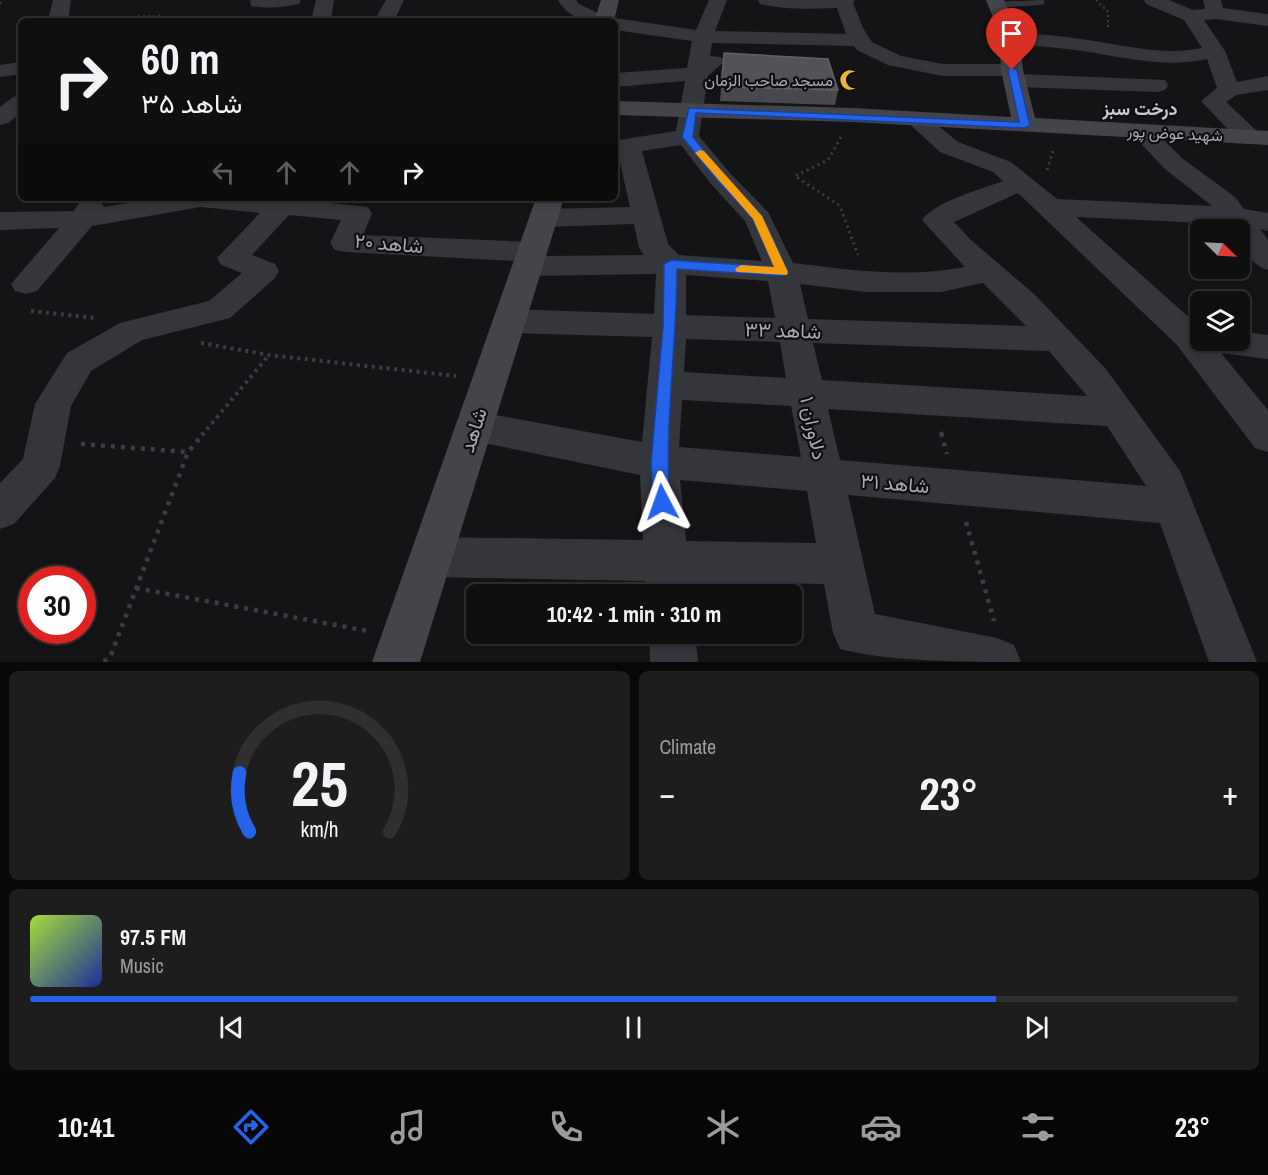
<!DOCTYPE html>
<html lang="en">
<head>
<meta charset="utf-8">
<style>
	body { margin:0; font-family:"Archivo Narrow",Vazirmatn,sans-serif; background:#1d1d1e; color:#f1f3f6; height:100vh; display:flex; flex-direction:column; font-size:22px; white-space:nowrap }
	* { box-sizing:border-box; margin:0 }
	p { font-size:20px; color:#9b9c9f }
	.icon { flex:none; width:33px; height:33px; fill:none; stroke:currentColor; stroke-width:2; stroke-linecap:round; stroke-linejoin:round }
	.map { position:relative; height:662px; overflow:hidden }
	.side { display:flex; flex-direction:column; gap:9px; padding:9px; background:#080809; flex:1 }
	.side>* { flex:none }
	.top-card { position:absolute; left:18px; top:18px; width:600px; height:183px; border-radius:9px; box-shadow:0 3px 9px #0003,0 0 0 2px #2f2f30; background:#0f0f10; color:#f1f3f6; overflow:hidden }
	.needle { width:39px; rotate:114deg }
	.fabs { position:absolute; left:1190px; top:219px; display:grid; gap:12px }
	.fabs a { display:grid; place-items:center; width:60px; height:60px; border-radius:9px; background:#0f0f10; box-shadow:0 3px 9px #0003,0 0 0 2px #2f2f30; font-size:30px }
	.speed { position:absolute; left:18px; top:566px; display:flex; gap:12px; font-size:30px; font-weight:700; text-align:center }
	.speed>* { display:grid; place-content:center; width:78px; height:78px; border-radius:50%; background:#0f0f10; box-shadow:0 3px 9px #0003,0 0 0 2px #2f2f30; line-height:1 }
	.speed .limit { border:9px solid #d22; background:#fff; color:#111 }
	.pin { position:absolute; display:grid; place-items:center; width:51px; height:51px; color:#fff; margin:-62px -26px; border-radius:50% 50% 50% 0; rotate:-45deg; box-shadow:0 0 6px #0007 }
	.pin .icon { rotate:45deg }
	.me { position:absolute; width:66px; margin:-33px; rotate:356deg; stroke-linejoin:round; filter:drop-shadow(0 0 4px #0008) }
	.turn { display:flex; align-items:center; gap:21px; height:126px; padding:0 24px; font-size:27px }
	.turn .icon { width:78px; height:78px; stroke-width:2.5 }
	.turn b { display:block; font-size:42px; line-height:51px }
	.lanes { display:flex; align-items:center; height:57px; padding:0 24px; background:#0003; justify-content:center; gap:30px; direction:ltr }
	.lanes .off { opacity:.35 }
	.big { font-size:45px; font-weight:800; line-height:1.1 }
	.side .tile { flex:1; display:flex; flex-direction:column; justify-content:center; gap:9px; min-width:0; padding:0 21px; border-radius:9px; background:#1d1d1e }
	.side .dial { align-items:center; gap:0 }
	.dial svg { height:156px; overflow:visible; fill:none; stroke:#2f2f30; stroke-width:7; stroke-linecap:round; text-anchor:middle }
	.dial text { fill:#f1f3f6; stroke:none }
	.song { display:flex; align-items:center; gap:18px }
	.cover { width:72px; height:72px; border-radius:9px; background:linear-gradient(135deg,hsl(80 70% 55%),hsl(230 70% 35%)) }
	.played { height:6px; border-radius:3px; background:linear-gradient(90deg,#2563eb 80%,#2f2f30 80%) }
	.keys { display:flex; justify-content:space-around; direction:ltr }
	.heat { display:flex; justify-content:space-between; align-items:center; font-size:33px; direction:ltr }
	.side .tiles { flex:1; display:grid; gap:9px; grid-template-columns:1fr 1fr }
	.tile:last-child { grid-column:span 2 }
	.trip { position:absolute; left:466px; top:584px; width:336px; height:60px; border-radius:9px; background:#0f0f10; box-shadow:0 3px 9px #0003,0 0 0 2px #2f2f30; font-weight:800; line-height:60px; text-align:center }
	.menu { display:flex; height:96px; justify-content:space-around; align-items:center; background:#060606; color:#9b9c9f }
	.menu .icon { width:42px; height:42px }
	.menu .current { color:#2563eb }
	.menu b { font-size:27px; color:#f1f3f6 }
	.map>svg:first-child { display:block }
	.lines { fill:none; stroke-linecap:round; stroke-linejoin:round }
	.path-far3 { stroke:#3c3d42; stroke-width:2; stroke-dasharray:2 3; stroke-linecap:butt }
	.path-far2 { stroke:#3c3d42; stroke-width:3; stroke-dasharray:2 4; stroke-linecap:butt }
	.path-far1 { stroke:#3c3d42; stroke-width:4; stroke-dasharray:3 4.5; stroke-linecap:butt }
	.path { stroke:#3c3d42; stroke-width:4.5; stroke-dasharray:4 6; stroke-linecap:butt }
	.lane { fill:#35363b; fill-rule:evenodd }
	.street { fill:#35363b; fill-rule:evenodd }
	.secondary { fill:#44454b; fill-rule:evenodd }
	.wall { fill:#48484e }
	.building { fill:#525359; stroke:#606068; stroke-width:1.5 }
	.route { fill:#2563eb; stroke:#184099; stroke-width:1.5 }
	.slow { fill:#f59e0b }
	.labels { text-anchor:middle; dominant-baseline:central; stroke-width:4.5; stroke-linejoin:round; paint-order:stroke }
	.far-poi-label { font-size:16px; fill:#a7aab6; stroke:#0f0f11; text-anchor:end }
	.far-street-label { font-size:16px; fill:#a7aab6; stroke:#0f0f11 }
	.far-neighbourhood-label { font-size:18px; font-weight:bold; fill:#c7cad2; stroke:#0f0f11 }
	.street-label { font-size:20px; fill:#a7aab6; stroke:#0f0f11 }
</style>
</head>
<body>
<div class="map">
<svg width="1268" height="662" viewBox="0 0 1268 662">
	<rect width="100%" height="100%" fill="#141416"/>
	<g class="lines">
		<path class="path-far3" d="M1096 0 1108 12V27
			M0 4 2 0
			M83 18 160 16 168 21"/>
		<path class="path-far2" d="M841 137 828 160 795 176 840 206 858 255
			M1047 170 1054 148"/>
		<path class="path-far1" d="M31 311 95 318
			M201 343 269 355 456 376
			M941 432 942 435
			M202 435 269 355"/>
		<path class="path" d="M941 433 947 454
			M81 444 188 452
			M966 522 994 621
			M136 588 368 631
			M104 662 111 655 188 452 204 433"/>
		<path class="lane" d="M1044 0V4L1040 5 997 8 992 5 997 2Z"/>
		<path class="street" d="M53 0H71L68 21H48Z
			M250 0H301L299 4C285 7 265 9 251 6Z
			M316 0H334L331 21H311Z
			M386 0H404L394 21H374Z
			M558 0H576L579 4 610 19 615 18 696 30 709 0H727L715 31 846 34 837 8C811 9 786 10 760 4L758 0H855L853 3 863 28 872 42 901 56 943 64H1012L1020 65 1023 70 1020 74 1165 80 1168 85 1165 90 1157 92 1015 87 1007 85 1004 80 1006 76H943L888 65 857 50 854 46 712 43 710 56 721 57 725 61 708 76 699 136 729 172 768 212 793 263C850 270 908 278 965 267L922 220C934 202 982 189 1003 181L993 172 940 152 904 119 908 114 916 112 924 114 958 142 1011 162 1057 199 1212 206 1165 169 1129 131 1132 126 1141 124 1150 126 1183 159 1235 197 1244 209 1268 213V231L1260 229 1268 240V270C1251 265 1239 247 1239 230H1230L1226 224 1076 217 1200 327V340H1239V331L1268 335V359L1221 353 1268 410V452L1255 448 1177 345 1018 193 954 222 971 240 1034 294 1106 369 1180 471 1257 662H1209L1160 523 848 495 875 614 997 638 1014 645 1021 662C965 662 891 662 840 649L833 633 824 584 689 582 690 594H646L645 581 430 577 415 571 409 557 415 543 430 537 643 540 640 475 474 441 461 437 455 426 461 415 474 411 642 442 652 337 509 333 497 329 493 321 497 313 509 309 654 314 656 274 527 276 516 273 512 266 515 261 345 252 335 250 330 243 341 220 289 215 252 255 275 264 279 271 275 278 230 318 142 340 91 371 71 406 60 466 55 478 14 524 0 529V483L23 459 35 404 67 353 120 323 209 301 242 273 221 265 217 258 260 213 201 207 92 226 37 291 26 294 15 291 11 284 59 228 0 230V212L74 211 80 201 90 199 100 201 104 207 158 198H304L302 200 368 207 372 213 363 235 532 242 542 245 547 252 544 256 644 255 639 248 634 224 543 227 533 224 529 218 533 212 543 209 630 207 616 145 619 140 676 131 685 81 615 87V73L687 68 692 41 615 30V21C590 21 572 23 558 0ZM681 145 711 184 745 221 762 261 679 255 668 244 642 151ZM686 275 768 281 775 318 686 315ZM983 283 1026 326 808 319 800 284 867 292H941ZM686 339 780 342 786 378 684 372ZM813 343 1049 351 1087 396 822 380ZM682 400 791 406 801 457 679 447ZM828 409 1107 426 1146 486 840 460ZM680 480 807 491 816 543 686 541Z
			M1144 0H1169L1193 10 1205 9 1203 0H1221L1223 8 1268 14V26L1215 19 1204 20 1225 51 1237 82 1268 76V90L1236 95 1226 102 1258 132 1261 137 1258 142 1249 144 1240 142 1201 101 1217 88 1207 59C1162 69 1120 56 1075 50 1053 47 1031 46 1010 44L1003 42 1000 38 1003 34 1010 32C1031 34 1053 35 1074 38 1117 43 1159 57 1202 48L1184 20 1146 4Z
			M21 62V74L0 77V65Z
			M21 95V113L8 123 0 125V107L13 97Z
			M649 633H695L698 662H650Z"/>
		<path class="secondary" d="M601 0H619L614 21H594Z
			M986 0H1004L1019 32 1023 70 1035 118 1268 131V145L853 122 615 115V101L853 108 1011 117 1001 70 999 32Z
			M536 198H564L420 662H372Z"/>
	</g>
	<path class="wall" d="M724 53 838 90 835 105 720 101Z"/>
	<path class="building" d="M724 53 828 59 838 90 721 87Z"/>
	<path class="route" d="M1012 67 1017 70 1030 125 1025 128 696 113 693 137 724 176 762 216 788 272 782 276 677 269C677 346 664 425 670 502L668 507 662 509 656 507 653 502 651 462 663 326 664 264 671 260 774 267 753 219 717 180 682 137 689 108 1019 122 1008 70Z"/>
	<path class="slow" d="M700 150 704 151 762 216 788 272 787 275 737 272 735 269 741 265 774 267 753 219 697 155 695 153Z"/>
	<defs>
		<g id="mosque-bare" transform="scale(1.62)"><path d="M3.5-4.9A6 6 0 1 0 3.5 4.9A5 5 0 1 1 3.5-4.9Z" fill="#e9b839" stroke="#0f0f11" stroke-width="2.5" paint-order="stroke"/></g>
	</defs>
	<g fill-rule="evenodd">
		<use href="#mosque-bare" x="850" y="80"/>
	</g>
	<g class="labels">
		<g class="far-poi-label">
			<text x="833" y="80">مسجد صاحب الزمان</text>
		</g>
		<g class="far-street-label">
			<text transform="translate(1175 133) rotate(3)">شهید عوض پور</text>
		</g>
		<g class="far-neighbourhood-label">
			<text x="1140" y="108">درخت سبز</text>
		</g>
		<g class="street-label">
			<text transform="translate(389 243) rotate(5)">شاهد ۲۰</text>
			<text transform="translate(783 330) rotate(2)">شاهد ۳۳</text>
			<text transform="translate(814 428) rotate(78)">دلاوران ۱</text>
			<text transform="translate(473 430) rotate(-72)">شاهد</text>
			<text transform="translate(895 483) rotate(5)">شاهد ۳۱</text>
		</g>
	</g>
</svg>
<div class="fabs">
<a><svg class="needle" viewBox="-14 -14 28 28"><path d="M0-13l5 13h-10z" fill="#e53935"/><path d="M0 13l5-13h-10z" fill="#9b9c9f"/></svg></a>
<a><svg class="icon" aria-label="layers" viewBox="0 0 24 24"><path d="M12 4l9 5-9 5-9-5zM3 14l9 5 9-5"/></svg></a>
</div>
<div class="speed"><div class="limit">30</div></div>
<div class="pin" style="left:1012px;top:70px;background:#d93025"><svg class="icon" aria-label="arrive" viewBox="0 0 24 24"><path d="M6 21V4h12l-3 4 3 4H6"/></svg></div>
<svg class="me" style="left:662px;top:502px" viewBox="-20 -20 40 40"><path d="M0-17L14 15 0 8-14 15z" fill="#2563eb" stroke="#fff" stroke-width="4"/></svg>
<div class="trip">10:42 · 1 min · 310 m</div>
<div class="top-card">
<div class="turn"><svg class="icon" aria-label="right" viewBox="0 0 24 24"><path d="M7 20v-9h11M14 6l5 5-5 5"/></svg><div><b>60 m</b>شاهد ۳۵</div></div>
<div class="lanes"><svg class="icon off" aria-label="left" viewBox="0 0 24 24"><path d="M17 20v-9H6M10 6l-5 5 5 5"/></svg><svg class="icon off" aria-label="ahead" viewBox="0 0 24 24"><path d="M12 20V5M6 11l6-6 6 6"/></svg><svg class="icon off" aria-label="ahead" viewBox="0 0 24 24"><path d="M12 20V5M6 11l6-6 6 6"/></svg><svg class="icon" aria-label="right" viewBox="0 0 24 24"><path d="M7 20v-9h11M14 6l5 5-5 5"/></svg></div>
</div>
</div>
<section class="side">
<div class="tiles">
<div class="tile dial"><svg viewBox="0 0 100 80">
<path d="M14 69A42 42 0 1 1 86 69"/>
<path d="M14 69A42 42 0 0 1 9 39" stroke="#2563eb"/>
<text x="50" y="56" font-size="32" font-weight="700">25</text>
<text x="50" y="72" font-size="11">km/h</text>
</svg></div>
<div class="tile"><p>Climate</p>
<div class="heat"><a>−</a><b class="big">23°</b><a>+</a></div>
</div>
<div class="tile">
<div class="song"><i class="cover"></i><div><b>97.5 FM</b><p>Music</p></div></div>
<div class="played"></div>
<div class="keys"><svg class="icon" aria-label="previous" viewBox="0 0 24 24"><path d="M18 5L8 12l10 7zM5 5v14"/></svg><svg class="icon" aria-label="pause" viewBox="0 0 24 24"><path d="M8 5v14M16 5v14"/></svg><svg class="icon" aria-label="next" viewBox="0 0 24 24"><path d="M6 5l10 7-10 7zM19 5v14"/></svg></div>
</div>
</div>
</section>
<nav class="menu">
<b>10:41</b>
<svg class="icon current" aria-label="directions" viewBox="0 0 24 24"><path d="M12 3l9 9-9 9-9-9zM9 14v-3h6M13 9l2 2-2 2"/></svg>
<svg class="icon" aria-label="music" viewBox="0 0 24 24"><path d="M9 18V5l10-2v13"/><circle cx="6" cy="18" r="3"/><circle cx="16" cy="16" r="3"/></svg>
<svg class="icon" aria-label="phone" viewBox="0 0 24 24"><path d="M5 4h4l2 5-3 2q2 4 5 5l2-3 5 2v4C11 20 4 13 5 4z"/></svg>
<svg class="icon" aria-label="climate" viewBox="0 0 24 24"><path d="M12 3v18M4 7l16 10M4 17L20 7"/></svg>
<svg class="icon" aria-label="car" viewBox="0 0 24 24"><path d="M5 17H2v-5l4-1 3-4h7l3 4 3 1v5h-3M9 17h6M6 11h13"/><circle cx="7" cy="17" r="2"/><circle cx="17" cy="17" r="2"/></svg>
<svg class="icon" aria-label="filters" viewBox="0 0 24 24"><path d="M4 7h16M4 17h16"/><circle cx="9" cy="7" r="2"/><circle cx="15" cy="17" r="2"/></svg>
<b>23°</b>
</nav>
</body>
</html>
